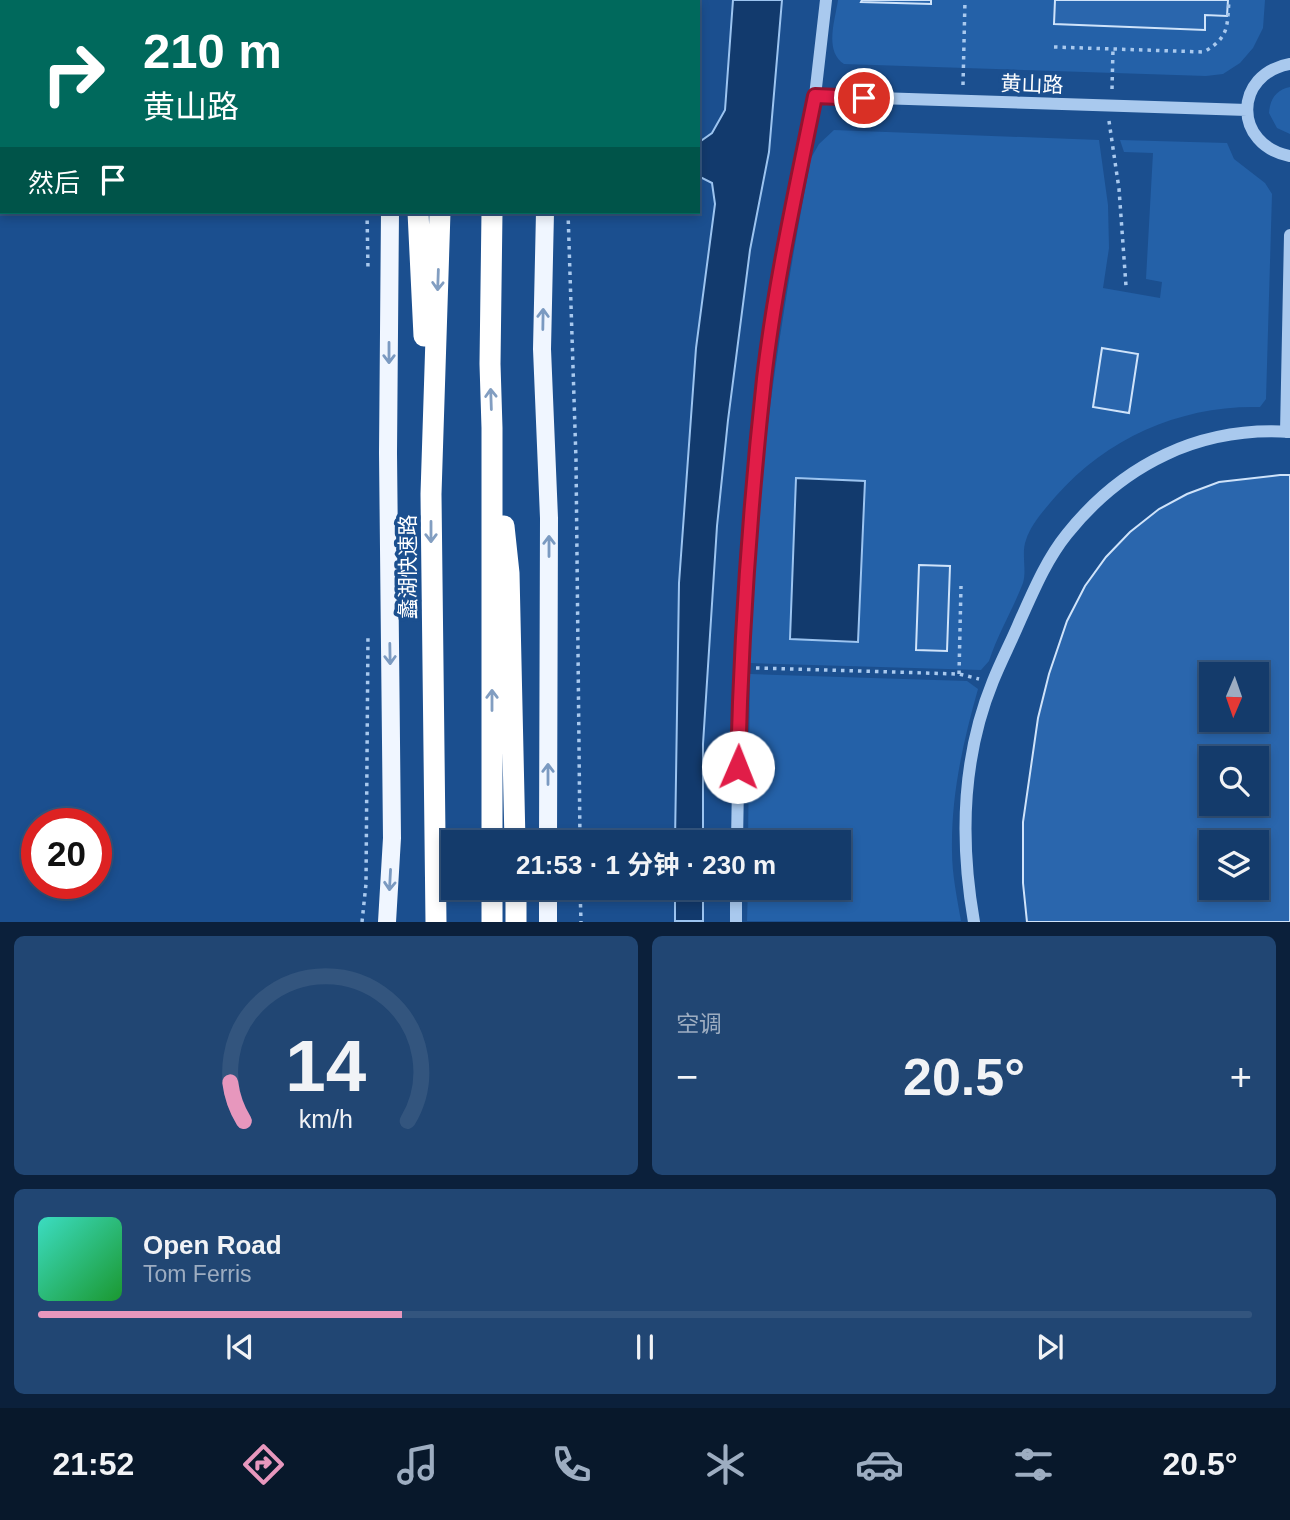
<!DOCTYPE html>
<html lang="zh">
<head>
<meta charset="utf-8">
<style>
	body { margin:0; font-family:Helvetica,"Noto Sans SC",sans-serif; background:#214673; color:#f1f3f6; height:100vh; display:flex; flex-direction:column; font-size:26px; white-space:nowrap }
	* { box-sizing:border-box; margin:0 }
	p { font-size:23px; color:#9dadc1 }
	.icon { flex:none; width:38px; height:38px; fill:none; stroke:currentColor; stroke-width:2; stroke-linecap:round; stroke-linejoin:round }
	.map { position:relative; height:922px; overflow:hidden }
	.sheet { display:flex; flex-direction:column; gap:14px; padding:14px; background:#0b203b; flex:1 }
	.sheet>* { flex:none }
	.hud { position:absolute; left:0px; top:0px; width:700px; height:214px; box-shadow:0 4px 10px #0003,0 0 0 2px #33557e; background:#00695c; color:#fff; overflow:hidden }
	.needle { width:46px; rotate:182deg }
	.fabs { position:absolute; left:1199px; top:662px; display:grid; gap:14px }
	.fabs a { display:grid; place-items:center; width:70px; height:70px; border-radius:0px; background:#143b6b; box-shadow:0 4px 10px #0003,0 0 0 2px #33557e; font-size:35px }
	.speed { position:absolute; left:21px; top:808px; display:flex; gap:14px; font-size:35px; font-weight:700; text-align:center }
	.speed>* { display:grid; place-content:center; width:91px; height:91px; border-radius:50%; background:#143b6b; box-shadow:0 4px 10px #0003,0 0 0 2px #33557e; line-height:1 }
	.speed .limit { border:10px solid #d22; background:#fff; color:#111 }
	.pin { position:absolute; display:grid; place-items:center; width:60px; height:60px; color:#fff; margin:-30px; border:4px solid #fff; border-radius:50%; box-shadow:0 2px 7px #0007 }
	.me { position:absolute; width:77px; margin:-38px; rotate:1deg; stroke-linejoin:round; filter:drop-shadow(0 0 5px #0008) }
	.turn { display:flex; align-items:center; gap:24px; height:147px; padding:0 28px; font-size:32px }
	.turn .icon { width:91px; height:91px; stroke-width:2.5 }
	.turn b { display:block; font-size:49px; line-height:60px }
	.then { display:flex; align-items:center; height:66px; padding:0 28px; background:#0003; gap:14px; font-size:26px }
	.big { font-size:52px; font-weight:700; line-height:1.1 }
	.sheet .widget { flex:1; display:flex; flex-direction:column; justify-content:center; gap:10px; min-width:0; padding:0 24px; border-radius:10px; background:#214673 }
	.sheet .dial { align-items:center; gap:0 }
	.dial svg { height:182px; overflow:visible; fill:none; stroke:#33557e; stroke-width:7; stroke-linecap:round; text-anchor:middle }
	.dial text { fill:#f1f3f6; stroke:none }
	.song { display:flex; align-items:center; gap:21px }
	.cover { width:84px; height:84px; border-radius:10px; background:linear-gradient(135deg,hsl(170 70% 55%),hsl(130 70% 35%)) }
	.played { height:7px; border-radius:4px; background:linear-gradient(90deg,#e797bd 30%,#33557e 30%) }
	.keys { display:flex; justify-content:space-around; direction:ltr }
	.heat { display:flex; justify-content:space-between; align-items:center; font-size:38px; direction:ltr }
	.sheet .tiles { flex:1; display:grid; gap:14px; grid-template-columns:1fr 1fr }
	.widget:last-child { grid-column:span 2 }
	.trip { position:absolute; left:441px; top:830px; width:410px; height:70px; border-radius:0px; background:#143b6b; box-shadow:0 4px 10px #0003,0 0 0 2px #33557e; font-weight:700; line-height:70px; text-align:center }
	.tab-bar { display:flex; height:112px; justify-content:space-around; align-items:center; background:#08182b; color:#9dadc1 }
	.tab-bar .icon { width:49px; height:49px }
	.tab-bar .current { color:#e797bd }
	.tab-bar b { font-size:32px; color:#f1f3f6 }
	.map>svg:first-child { display:block }
	.green { fill:#2461a8 }
	.water { fill:#123a6d; stroke:#9cc4f0; stroke-width:2 }
	.building { fill:#2a66ad; stroke:#cfe3fa; stroke-width:2; fill-rule:evenodd }
	.lines { fill:none; stroke-linecap:round; stroke-linejoin:round }
	.path { stroke:#a9c9ee; stroke-width:3.5; stroke-dasharray:3.5 5; stroke-linecap:butt }
	.minor { stroke:#a9c9ee; stroke-width:12 }
	.major { stroke:#f0f6ff; stroke-width:18 }
	.highway { stroke:#fff; stroke-width:21 }
	.oneway { stroke:#829ec1 }
	.oneway2 { stroke:#7b9ac1 }
	.route-casing { stroke:#92132f; stroke-width:18 }
	.route { stroke:#e11d48; stroke-width:12 }
	.labels { text-anchor:middle; dominant-baseline:central; stroke-width:7; stroke-linejoin:round; paint-order:stroke }
	.street-label { font-size:21px; fill:#fff; stroke:#1b4f8f }
</style>
</head>
<body>
<div class="map">
<svg width="1290" height="922" viewBox="0 0 1290 922">
	<rect width="100%" height="100%" fill="#1b4f8f"/>
	<path class="green" d="M838 0H1265L1263 28 1253 48 1240 63 1223 74 1206 76 844 64C824 51 835 21 838 0Z
		M1290 87V134L1277 128 1269 113C1270 99 1276 90 1290 87Z
		M834 130 1099 140 1108 205 1109 248 1103 288 1160 298 1162 282 1146 279 1153 153 1124 152 1120 140 1227 143 1234 159 1265 183 1272 194 1266 399 1260 407C1182 405 1108 437 1056 496 1045 509 1031 524 1026 540 1021 553 1027 570 1023 583 1013 609 998 634 989 661L981 670 749 663C754 493 779 324 811 158L819 144Z
		M750 674 967 681 978 689C963 742 951 795 952 851 952 874 957 898 961 921H747L748 887H838V842H748Z"/>
	<path class="water" d="M733 0H782L769 152 750 250 728 420 717 526 703 744V842H675L679 583 696 348 715 204 712 183 698 176V143L712 133 725 110Z
		M796 478 865 481 858 642 790 639Z
		M675 887H703V921H675Z"/>
	<path class="building" d="M862 0H931V4L861 2Z
		M1055 0H1228L1227 16 1205 15V30L1054 24Z
		M1102 348 1138 354 1129 413 1093 407Z
		M1280 475H1290V922H1027L1023 883V822L1038 718 1049 674 1067 621 1085 586 1106 557 1130 532 1159 509 1187 494 1219 482ZM1211 674H1256V719H1211ZM1211 758H1256V803H1211ZM1211 842H1256V887H1211Z
		M919 565 950 566 947 651 916 650Z"/>
	<g class="lines">
		<path class="path" d="M1054 47 1204 52C1229 37 1227 28 1229 0
			M963 85 965 0
			M1112 89 1113 49
			M1109 121 1119 189 1126 286
			M367 212 368 269
			M568 212 576 460 580 842
			M756 668 959 674 979 679
			M959 674 961 586
			M580 887 581 922
			M362 922 366 884 368 634"/>
		<path class="minor" d="M1290 64C1233 74 1233 145 1290 156
			M815 96 1247 110
			M1286 432 1290 235
			M737 842 740 667 764 379 784 251 815 96 826 0
			M736 922V887
			M974 922C960 842 962 757 993 681 1001 661 1011 642 1019 623 1033 592 1046 560 1067 534 1123 464 1200 426 1290 432"/>
		<path class="major" d="M548 0V2
			M395 2V0
			M545 212 542 349 549 518 548 842
			M387 922 392 838 388 453 390 212
			M548 922V887"/>
		<path class="highway" d="M418 2V0
			M447 2 448 0
			M495 2V0
			M519 2V0
			M418 212 424 336
			M492 212 490 364 492 428V842
			M504 526 509 573 515 842
			M516 887V922
			M436 922 431 494 440 212
			M492 922V887"/>
	</g>
	<defs><path id="oneway-shaft" d="M-6 0H5M1.5-3L5.5 0L1.5 3" fill="none" stroke-width="1.6" stroke-linecap="round" stroke-linejoin="round" transform="scale(1.75)"/></defs>
	<g class="oneway">
		<use href="#oneway-shaft" transform="translate(438 280) rotate(92)"/>
		<use href="#oneway-shaft" transform="translate(491 399) rotate(-92)"/>
		<use href="#oneway-shaft" transform="translate(431 532) rotate(90)"/>
		<use href="#oneway-shaft" transform="translate(492 700) rotate(-90)"/>
	</g>
	<g class="oneway2">
		<use href="#oneway-shaft" transform="translate(543 319) rotate(-89)"/>
		<use href="#oneway-shaft" transform="translate(389 353) rotate(90)"/>
		<use href="#oneway-shaft" transform="translate(549 546) rotate(-90)"/>
		<use href="#oneway-shaft" transform="translate(390 654) rotate(89)"/>
		<use href="#oneway-shaft" transform="translate(548 774) rotate(-90)"/>
		<use href="#oneway-shaft" transform="translate(390 880) rotate(93)"/>
	</g>
	<g class="lines">
		<g class="route-casing">
			<path id="route" d="M738 767C741 638 750 508 764 379 775 284 796 190 815 96L864 98"/>
		</g>
		<use href="#route" class="route"/>
	</g>
	<g class="labels">
		<g class="street-label">
			<text transform="translate(1032 84) rotate(2)">黄山路</text>
			<text transform="translate(407 567) rotate(-90)">蠡湖快速路</text>
		</g>
	</g>
</svg>
<div class="fabs">
<a><svg class="needle" viewBox="-14 -14 28 28"><path d="M0-13l5 13h-10z" fill="#e53935"/><path d="M0 13l5-13h-10z" fill="#9dadc1"/></svg></a>
<a><svg class="icon" aria-label="search" viewBox="0 0 24 24"><circle cx="10" cy="10" r="6"/><path d="M15 15l6 6"/></svg></a>
<a><svg class="icon" aria-label="layers" viewBox="0 0 24 24"><path d="M12 4l9 5-9 5-9-5zM3 14l9 5 9-5"/></svg></a>
</div>
<div class="speed"><div class="limit">20</div></div>
<div class="pin" style="left:864px;top:98px;background:#d93025"><svg class="icon" aria-label="arrive" viewBox="0 0 24 24"><path d="M6 21V4h12l-3 4 3 4H6"/></svg></div>
<svg class="me" style="left:738px;top:767px" viewBox="-20 -20 40 40"><circle r="19" fill="#fff"/><path d="M0-13L10 11 0 6-10 11z" fill="#e11d48"/></svg>
<div class="trip">21:53 · 1 分钟 · 230 m</div>
<div class="hud">
<div class="turn"><svg class="icon" aria-label="right" viewBox="0 0 24 24"><path d="M7 20v-9h11M14 6l5 5-5 5"/></svg><div><b>210 m</b>黄山路</div></div>
<div class="then">然后<svg class="icon" aria-label="arrive" viewBox="0 0 24 24"><path d="M6 21V4h12l-3 4 3 4H6"/></svg></div>
</div>
</div>
<section class="sheet">
<div class="tiles">
<div class="widget dial"><svg viewBox="0 0 100 80">
<path d="M14 69A42 42 0 1 1 86 69"/>
<path d="M14 69A42 42 0 0 1 8 52" stroke="#e797bd"/>
<text x="50" y="56" font-size="32" font-weight="700">14</text>
<text x="50" y="72" font-size="11">km/h</text>
</svg></div>
<div class="widget"><p>空调</p>
<div class="heat"><a>−</a><b class="big">20.5°</b><a>+</a></div>
</div>
<div class="widget">
<div class="song"><i class="cover"></i><div><b>Open Road</b><p>Tom Ferris</p></div></div>
<div class="played"></div>
<div class="keys"><svg class="icon" aria-label="previous" viewBox="0 0 24 24"><path d="M18 5L8 12l10 7zM5 5v14"/></svg><svg class="icon" aria-label="pause" viewBox="0 0 24 24"><path d="M8 5v14M16 5v14"/></svg><svg class="icon" aria-label="next" viewBox="0 0 24 24"><path d="M6 5l10 7-10 7zM19 5v14"/></svg></div>
</div>
</div>
</section>
<nav class="tab-bar">
<b>21:52</b>
<svg class="icon current" aria-label="directions" viewBox="0 0 24 24"><path d="M12 3l9 9-9 9-9-9zM9 14v-3h6M13 9l2 2-2 2"/></svg>
<svg class="icon" aria-label="music" viewBox="0 0 24 24"><path d="M9 18V5l10-2v13"/><circle cx="6" cy="18" r="3"/><circle cx="16" cy="16" r="3"/></svg>
<svg class="icon" aria-label="phone" viewBox="0 0 24 24"><path d="M5 4h4l2 5-3 2q2 4 5 5l2-3 5 2v4C11 20 4 13 5 4z"/></svg>
<svg class="icon" aria-label="climate" viewBox="0 0 24 24"><path d="M12 3v18M4 7l16 10M4 17L20 7"/></svg>
<svg class="icon" aria-label="car" viewBox="0 0 24 24"><path d="M5 17H2v-5l4-1 3-4h7l3 4 3 1v5h-3M9 17h6M6 11h13"/><circle cx="7" cy="17" r="2"/><circle cx="17" cy="17" r="2"/></svg>
<svg class="icon" aria-label="filters" viewBox="0 0 24 24"><path d="M4 7h16M4 17h16"/><circle cx="9" cy="7" r="2"/><circle cx="15" cy="17" r="2"/></svg>
<b>20.5°</b>
</nav>
</body>
</html>
